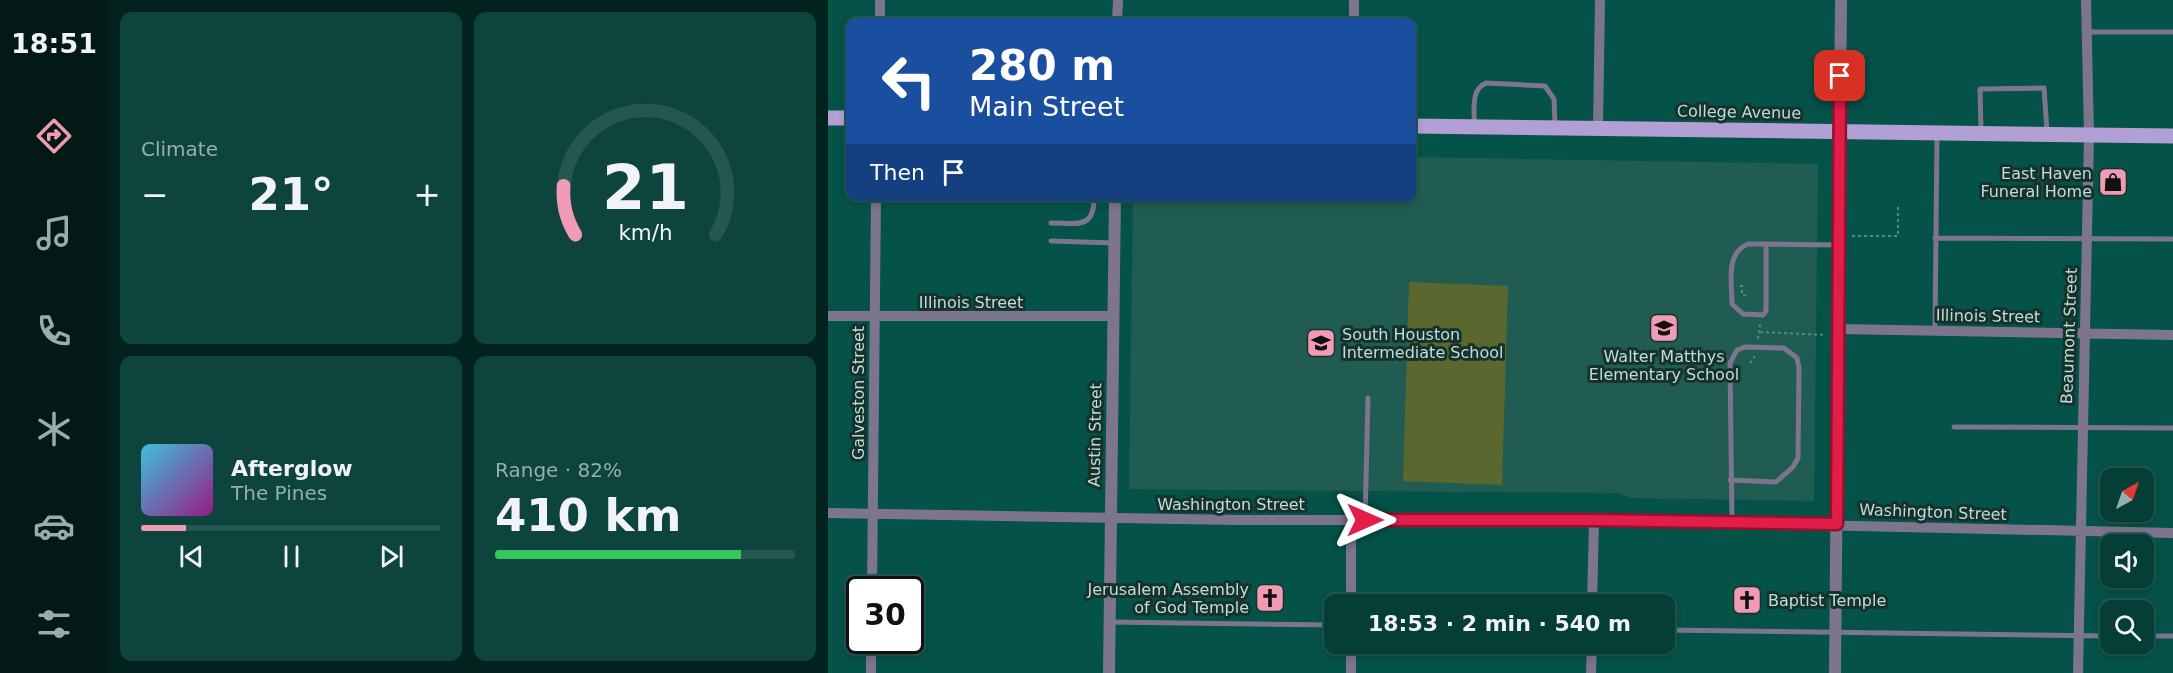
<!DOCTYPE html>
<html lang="en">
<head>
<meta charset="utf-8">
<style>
	body { margin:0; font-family:"DejaVu Sans",sans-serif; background:#0d453e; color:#f1f3f6; height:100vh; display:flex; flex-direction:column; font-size:22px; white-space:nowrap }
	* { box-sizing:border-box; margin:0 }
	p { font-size:20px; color:#97aead }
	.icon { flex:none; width:33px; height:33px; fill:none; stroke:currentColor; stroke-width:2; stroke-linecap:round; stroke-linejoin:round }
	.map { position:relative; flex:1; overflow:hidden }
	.sheet { display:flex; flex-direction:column; gap:12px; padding:12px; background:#02221e; width:720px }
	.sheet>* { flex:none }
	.top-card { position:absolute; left:18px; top:18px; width:570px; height:183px; border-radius:12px; box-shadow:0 3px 9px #0003,0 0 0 2px #255751; background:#1a4fa0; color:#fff; overflow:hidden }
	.needle { width:39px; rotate:40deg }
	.buttons { position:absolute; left:1272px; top:468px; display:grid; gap:12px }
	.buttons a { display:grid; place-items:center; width:54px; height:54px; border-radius:12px; background:#043e36; box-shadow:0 3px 9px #0003,0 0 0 2px #255751; font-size:30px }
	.speed { position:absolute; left:18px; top:576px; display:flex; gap:12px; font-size:30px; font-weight:700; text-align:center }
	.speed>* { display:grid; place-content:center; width:78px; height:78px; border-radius:50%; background:#043e36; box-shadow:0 3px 9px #0003,0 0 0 2px #255751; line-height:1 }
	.speed .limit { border:3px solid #111; border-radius:9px; background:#fff; color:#111 }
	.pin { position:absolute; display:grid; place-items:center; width:51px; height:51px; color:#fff; margin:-26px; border-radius:12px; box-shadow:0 3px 9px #0006 }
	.me { position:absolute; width:66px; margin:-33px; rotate:90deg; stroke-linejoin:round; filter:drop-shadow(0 0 4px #0008) }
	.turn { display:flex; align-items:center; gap:21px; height:126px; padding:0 24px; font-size:27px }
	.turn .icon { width:78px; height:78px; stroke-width:2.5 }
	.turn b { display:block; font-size:42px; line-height:51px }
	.then { display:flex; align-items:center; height:57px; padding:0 24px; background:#0003; gap:12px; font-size:22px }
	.big { font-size:45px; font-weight:700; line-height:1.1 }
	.sheet .widget { flex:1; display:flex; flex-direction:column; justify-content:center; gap:9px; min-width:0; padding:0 21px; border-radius:12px; background:#0d453e }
	.sheet .dial { align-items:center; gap:0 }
	.dial svg { height:156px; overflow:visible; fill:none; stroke:#255751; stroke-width:7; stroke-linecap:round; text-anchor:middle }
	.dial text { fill:#f1f3f6; stroke:none }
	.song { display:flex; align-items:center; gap:18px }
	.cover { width:72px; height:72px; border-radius:9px; background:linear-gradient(135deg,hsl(190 70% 55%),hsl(310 70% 35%)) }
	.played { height:6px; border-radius:3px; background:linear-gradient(90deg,#f19ab3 15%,#255751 15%) }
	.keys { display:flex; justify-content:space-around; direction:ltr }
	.heat { display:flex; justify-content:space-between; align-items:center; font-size:33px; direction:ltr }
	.charge { height:9px; border-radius:4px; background:linear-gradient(90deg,#34c759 82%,#255751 0) }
	.sheet .tiles { flex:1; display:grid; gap:12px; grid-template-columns:repeat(2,1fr) }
	.trip { position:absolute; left:496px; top:594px; width:351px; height:60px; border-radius:12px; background:#043e36; box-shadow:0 3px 9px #0003,0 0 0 2px #255751; font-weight:700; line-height:60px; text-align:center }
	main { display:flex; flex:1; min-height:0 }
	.tab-bar { display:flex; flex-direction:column; width:108px; justify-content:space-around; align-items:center; background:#021916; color:#97aead }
	.tab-bar .icon { width:42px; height:42px }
	.tab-bar .current { color:#f19ab3 }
	.tab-bar b { font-size:27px; color:#f1f3f6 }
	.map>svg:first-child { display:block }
	.built { fill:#215c53 }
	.green { fill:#5a6830 }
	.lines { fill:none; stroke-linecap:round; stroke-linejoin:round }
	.path { stroke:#508b82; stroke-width:2; stroke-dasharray:3 3; stroke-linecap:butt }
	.service { stroke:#7d748e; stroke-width:5 }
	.minor { stroke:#7d748e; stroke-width:10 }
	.tertiary { stroke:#7d748e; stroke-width:12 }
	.primary { stroke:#b29fd4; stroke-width:15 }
	.route-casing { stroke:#92132f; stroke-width:15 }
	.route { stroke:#e11d48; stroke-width:10 }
	.labels { text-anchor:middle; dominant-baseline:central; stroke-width:6; stroke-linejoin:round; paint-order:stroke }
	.street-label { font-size:16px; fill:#bfded8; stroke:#17322d }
	.poi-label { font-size:16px; fill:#bfded8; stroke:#17322d; text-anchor:end }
</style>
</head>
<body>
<main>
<nav class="tab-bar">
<b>18:51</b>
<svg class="icon current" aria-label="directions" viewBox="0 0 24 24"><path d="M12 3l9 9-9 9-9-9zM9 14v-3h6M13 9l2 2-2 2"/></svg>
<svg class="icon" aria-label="music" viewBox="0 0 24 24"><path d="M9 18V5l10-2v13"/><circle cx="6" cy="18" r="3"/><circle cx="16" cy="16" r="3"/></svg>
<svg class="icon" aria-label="phone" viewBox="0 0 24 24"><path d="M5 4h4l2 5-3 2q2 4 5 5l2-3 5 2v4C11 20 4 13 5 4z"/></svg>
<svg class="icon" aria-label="climate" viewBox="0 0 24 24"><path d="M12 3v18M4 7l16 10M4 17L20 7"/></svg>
<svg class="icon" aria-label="car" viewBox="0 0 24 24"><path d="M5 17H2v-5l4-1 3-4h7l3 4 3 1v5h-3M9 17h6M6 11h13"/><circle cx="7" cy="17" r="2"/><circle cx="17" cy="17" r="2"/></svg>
<svg class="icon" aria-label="filters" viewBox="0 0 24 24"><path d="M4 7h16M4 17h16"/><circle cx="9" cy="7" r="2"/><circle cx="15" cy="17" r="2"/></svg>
</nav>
<section class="sheet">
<div class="tiles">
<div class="widget"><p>Climate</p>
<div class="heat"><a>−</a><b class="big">21°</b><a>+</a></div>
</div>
<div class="widget dial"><svg viewBox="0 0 100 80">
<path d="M14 69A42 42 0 1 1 86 69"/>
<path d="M14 69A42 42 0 0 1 8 44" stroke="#f19ab3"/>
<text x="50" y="56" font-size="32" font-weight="700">21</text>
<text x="50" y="72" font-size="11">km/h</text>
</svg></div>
<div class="widget">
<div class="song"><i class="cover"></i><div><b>Afterglow</b><p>The Pines</p></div></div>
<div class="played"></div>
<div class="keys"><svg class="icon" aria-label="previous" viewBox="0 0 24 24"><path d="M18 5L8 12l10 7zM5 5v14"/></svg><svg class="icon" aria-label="pause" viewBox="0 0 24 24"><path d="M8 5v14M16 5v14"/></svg><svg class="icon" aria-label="next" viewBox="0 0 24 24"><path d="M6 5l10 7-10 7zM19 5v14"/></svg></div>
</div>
<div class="widget"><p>Range · 82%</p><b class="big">410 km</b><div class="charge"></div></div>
</div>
</section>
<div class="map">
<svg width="1345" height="673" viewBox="0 0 1345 673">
	<rect width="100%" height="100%" fill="#055248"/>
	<path class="built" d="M584 157 990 164 986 501 803 498 790 493 301 489 305 197 584 196Z"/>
	<path class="green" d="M581 282 680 286 674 485 575 481Z"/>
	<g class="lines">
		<path class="path" d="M1024 236H1070V204
			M912 286H914V295L921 296
			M932 332 998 335
			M930 339 932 324
			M922 363 927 356"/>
		<path class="service" d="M1258 32H1345
			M646 125C647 110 642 90 658 83L717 86 726 99 727 125
			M1153 132 1152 89 1216 88 1219 132
			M223 223C249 223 267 230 266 196
			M1107 238 1345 239
			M223 241 286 243
			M920 244H938V311L935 315 915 314 904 304C904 283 897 253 920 244Z
			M938 244 1010 245
			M1107 330 1109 134
			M1126 427 1345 428
			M902 480 948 482 965 467 970 458 971 368 969 358 956 348 917 347 909 350 902 363 904 522
			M537 520 540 398
			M282 622 507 625
			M837 630 1282 636
			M1316 636H1345"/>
		<path class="minor" d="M526 0V22
			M52 22V0
			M289 22 290 0
			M770 129 772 0
			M0 316H286
			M1011 329 1345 335
			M0 513 409 520H766L1345 533
			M44 590 48 196
			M523 604V520
			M764 604 766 520
			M43 673V640
			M523 673V644
			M763 673 764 644
			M1250 673 1261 135 1258 0"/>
		<path class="tertiary" d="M281 673 287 196
			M1007 673 1013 0"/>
		<path class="primary" d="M0 118H22
			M584 126 1345 136"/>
	</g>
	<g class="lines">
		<g class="route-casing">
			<path id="route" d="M537 520H766L1009 524 1012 76"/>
		</g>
		<use href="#route" class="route"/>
	</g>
	<defs>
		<g id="shop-square" transform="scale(1.5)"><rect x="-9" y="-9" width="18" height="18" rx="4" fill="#f19ab3" stroke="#17322d"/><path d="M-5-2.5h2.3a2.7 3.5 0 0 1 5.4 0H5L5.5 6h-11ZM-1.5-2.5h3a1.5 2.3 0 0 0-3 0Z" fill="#111"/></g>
		<g id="school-square" transform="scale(1.5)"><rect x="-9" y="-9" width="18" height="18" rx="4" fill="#f19ab3" stroke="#17322d"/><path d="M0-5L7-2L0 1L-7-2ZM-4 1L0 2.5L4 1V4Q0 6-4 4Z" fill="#111"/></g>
		<g id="church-square" transform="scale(1.5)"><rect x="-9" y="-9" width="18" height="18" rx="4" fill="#f19ab3" stroke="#17322d"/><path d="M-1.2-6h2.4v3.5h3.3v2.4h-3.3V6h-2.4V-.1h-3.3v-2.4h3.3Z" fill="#111"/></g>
	</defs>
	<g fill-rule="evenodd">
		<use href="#shop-square" x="1285" y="182"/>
		<use href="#school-square" x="836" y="328"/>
		<use href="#school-square" x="493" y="343"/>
		<use href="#church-square" x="442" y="598"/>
		<use href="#church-square" x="919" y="600"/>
	</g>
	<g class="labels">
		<g class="street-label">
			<text transform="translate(911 112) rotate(1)">College Avenue</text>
			<text x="143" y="302">Illinois Street</text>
			<text transform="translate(1160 316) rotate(1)">Illinois Street</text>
			<text transform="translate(1241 336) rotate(-88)">Beaumont Street</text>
			<text transform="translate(30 393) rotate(-90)">Galveston Street</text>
			<text transform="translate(267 435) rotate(-89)">Austin Street</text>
			<text x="403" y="504">Washington Street</text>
			<text transform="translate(1105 512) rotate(2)">Washington Street</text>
		</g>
		<g class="poi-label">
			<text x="1264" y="173">East Haven<tspan x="1264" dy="18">Funeral Home</tspan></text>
			<text x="514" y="334" text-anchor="start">South Houston<tspan x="514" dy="18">Intermediate School</tspan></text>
			<text x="836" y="356" text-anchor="middle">Walter Matthys<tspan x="836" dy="18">Elementary School</tspan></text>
			<text x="421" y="589">Jerusalem Assembly<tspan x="421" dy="18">of God Temple</tspan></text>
			<text x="940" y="600" text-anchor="start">Baptist Temple</text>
		</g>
	</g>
</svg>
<div class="buttons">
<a><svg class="needle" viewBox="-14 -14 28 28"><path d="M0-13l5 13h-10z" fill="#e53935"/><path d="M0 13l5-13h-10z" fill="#97aead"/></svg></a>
<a><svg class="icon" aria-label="sound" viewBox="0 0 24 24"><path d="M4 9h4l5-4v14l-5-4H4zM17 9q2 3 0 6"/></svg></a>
<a><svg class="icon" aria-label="search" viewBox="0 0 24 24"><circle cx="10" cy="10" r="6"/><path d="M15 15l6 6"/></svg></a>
</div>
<div class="speed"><div class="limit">30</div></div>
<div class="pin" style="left:1012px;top:76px;background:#d93025"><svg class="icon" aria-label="arrive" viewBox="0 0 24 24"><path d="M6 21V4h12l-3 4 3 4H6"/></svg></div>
<svg class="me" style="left:537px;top:520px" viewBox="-20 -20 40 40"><path d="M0-17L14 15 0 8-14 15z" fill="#e11d48" stroke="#fff" stroke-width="4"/></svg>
<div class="trip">18:53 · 2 min · 540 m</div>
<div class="top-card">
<div class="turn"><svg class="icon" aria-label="left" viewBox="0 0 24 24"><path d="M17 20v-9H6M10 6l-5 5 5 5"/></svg><div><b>280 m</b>Main Street</div></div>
<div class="then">Then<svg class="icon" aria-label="arrive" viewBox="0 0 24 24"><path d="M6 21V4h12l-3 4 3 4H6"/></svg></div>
</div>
</div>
</main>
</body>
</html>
